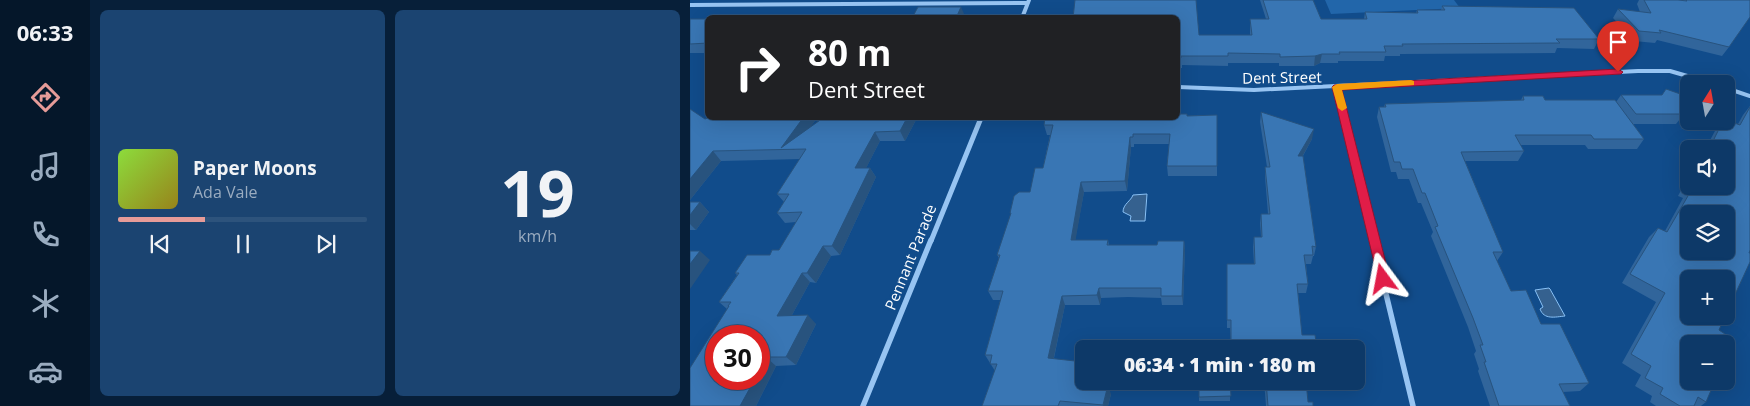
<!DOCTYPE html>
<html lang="en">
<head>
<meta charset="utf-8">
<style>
	body { margin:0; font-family:"Open Sans",sans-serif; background:#1b4471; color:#f1f3f6; height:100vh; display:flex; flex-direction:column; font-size:19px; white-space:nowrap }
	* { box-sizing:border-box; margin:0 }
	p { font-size:16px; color:#9aacc0 }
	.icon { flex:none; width:28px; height:28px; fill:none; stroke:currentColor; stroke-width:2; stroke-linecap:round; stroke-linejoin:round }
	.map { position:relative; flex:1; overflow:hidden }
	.drawer { display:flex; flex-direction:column; gap:10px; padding:10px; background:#071f39; width:600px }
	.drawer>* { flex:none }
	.banner { position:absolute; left:15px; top:15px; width:475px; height:105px; border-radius:8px; box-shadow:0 5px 20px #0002,0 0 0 1px #2d537c; background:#202124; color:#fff; overflow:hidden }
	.needle { width:32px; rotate:11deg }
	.fabs { position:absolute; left:990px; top:75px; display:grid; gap:10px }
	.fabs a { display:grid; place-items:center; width:55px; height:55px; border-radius:8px; background:#0d3968; box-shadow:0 5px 20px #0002,0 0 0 1px #2d537c; font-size:25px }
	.speed { position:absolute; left:15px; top:325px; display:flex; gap:10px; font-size:25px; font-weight:700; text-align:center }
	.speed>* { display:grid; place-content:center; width:65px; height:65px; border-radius:50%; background:#0d3968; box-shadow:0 5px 20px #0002,0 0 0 1px #2d537c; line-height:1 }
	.speed .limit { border:8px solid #d22; background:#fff; color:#111 }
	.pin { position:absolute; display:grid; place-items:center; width:42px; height:42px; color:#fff; margin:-51px -21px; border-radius:50% 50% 50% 0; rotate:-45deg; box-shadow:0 0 5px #0007 }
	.pin .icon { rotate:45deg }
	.me { position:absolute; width:55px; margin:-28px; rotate:347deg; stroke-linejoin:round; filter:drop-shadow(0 0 4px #0008) }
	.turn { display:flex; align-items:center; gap:18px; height:105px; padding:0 20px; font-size:22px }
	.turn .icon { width:65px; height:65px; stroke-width:2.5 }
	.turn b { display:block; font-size:35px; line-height:42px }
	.drawer .card { flex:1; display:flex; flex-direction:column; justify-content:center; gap:8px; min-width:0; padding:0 18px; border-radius:8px; background:#1b4471 }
	.drawer .dial { align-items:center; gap:0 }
	.dial b { font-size:65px; line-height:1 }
	.song { display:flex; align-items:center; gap:15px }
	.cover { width:60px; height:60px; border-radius:8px; background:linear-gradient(135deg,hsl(90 70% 55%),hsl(50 70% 35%)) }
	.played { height:5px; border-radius:2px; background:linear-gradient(90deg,#e69b98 35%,#2d537c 35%) }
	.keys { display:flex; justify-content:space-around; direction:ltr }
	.drawer .tiles { flex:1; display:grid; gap:10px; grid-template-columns:repeat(2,1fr) }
	.trip { position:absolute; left:385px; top:340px; width:290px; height:50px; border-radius:8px; background:#0d3968; box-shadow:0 5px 20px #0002,0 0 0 1px #2d537c; font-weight:800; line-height:50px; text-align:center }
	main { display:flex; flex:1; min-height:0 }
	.tab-bar { display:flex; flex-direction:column; width:90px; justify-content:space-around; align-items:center; background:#05172a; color:#9aacc0 }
	.tab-bar .icon { width:35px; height:35px }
	.tab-bar .current { color:#e69b98 }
	.tab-bar b { font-size:22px; color:#f1f3f6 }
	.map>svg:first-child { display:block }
	.green { fill:#26a }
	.water { fill:#35618f; stroke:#88c0f5 }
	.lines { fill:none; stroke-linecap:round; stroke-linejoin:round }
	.street-far2 { stroke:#97c4f2; stroke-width:4 }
	.street-far1 { stroke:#97c4f2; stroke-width:5 }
	.street { stroke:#97c4f2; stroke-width:5.5 }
	.wall { fill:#31659b }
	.shaded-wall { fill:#28537e }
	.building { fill:#3976b4; stroke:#28537e; fill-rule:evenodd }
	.route { fill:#e11d48; stroke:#92132f }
	.slow { fill:#f59e0b }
	.labels { text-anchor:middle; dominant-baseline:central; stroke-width:5; stroke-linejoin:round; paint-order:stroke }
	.street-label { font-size:15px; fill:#fff; stroke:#114c8b }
</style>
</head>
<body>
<main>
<nav class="tab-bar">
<b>06:33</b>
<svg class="icon current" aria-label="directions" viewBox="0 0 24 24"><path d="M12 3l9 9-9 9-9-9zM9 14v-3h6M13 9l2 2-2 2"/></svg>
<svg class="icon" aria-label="music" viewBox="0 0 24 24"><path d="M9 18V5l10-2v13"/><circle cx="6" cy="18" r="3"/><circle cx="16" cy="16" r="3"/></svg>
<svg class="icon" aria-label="phone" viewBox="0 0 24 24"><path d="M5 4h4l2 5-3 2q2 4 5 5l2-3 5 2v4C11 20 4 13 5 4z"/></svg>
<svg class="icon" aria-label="climate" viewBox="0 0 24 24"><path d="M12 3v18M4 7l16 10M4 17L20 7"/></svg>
<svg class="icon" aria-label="car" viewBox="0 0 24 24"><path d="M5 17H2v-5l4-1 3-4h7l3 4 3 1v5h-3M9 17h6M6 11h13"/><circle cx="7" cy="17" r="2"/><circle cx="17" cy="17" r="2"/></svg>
</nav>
<section class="drawer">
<div class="tiles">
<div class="card">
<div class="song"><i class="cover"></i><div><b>Paper Moons</b><p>Ada Vale</p></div></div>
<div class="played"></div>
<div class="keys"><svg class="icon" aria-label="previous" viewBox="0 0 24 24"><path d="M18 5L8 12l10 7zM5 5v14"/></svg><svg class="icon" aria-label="pause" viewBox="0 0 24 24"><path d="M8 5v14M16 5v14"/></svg><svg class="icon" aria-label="next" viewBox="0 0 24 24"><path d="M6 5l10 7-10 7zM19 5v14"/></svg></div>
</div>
<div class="card dial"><b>19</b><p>km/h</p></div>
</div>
</section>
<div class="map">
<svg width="1060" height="406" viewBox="0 0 1060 406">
	<rect width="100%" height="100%" fill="#114c8b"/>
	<path class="green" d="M635 0H764L770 8 641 14Z"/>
	<path class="water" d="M457 194 455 221H440L441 216 433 212C433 204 441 201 443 195Z
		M859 288 860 289 875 316C865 317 854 320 850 309L853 307 845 290Z"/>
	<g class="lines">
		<path class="street-far2" d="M0 5 338 3
			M332 18 339 0
			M488 87 564 90 948 71H980L1025 84
			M647 87 652 108
			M1036 88 1060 96"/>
		<path class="street-far1" d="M652 107 684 241
			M241 241 291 118"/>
		<path class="street" d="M683 240 723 406
			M173 406 241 240"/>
	</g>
	<path class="wall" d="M570 0H623L631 19H674L675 12 726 13 727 10H751L752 6 909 39 904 49 867 48 865 53 710 54V56H695L694 61H648V63H630L624 66H589V63H538V66L492 65V68H488V18L509 35H560V19H576Z
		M949 0H1060L1039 47 1032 56 967 40 965 43 944 41 923 18 928 9 950 12 947 4Z
		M0 19H18V53H0Z
		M931 95 994 114 986 124H943L954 139 947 149H898L895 145H830L834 151 828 161H775L813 252 807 261 821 291 851 324 899 383 890 391 873 392 880 406H800L788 371 789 369 784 354 786 351 778 327 741 236 743 232 731 203H728L719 179H708L706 172H701L687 117 689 107H694L695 104 831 100 833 96 855 100 926 102Z
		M1060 106V250L999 344 1016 402 1011 406H966L960 402 962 396 945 386 951 375 932 363 966 302 932 283 959 237 968 228 975 231 993 198 988 196 999 175V186L1036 149H1015L1017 146 1026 129 1033 121H1036L1048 124 1053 115Z
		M571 112 622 139 613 156 626 247 624 256H623L621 264H616L618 284 616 293H608L612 335 627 349H541L540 328H537V264H564L563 247 564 237H571L570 223 571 214H578L575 177V167H577L570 122Z
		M489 114 497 116 527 115V176H478L477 166 479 144H444V147H441L437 191 394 192 385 240H418L419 245H467L494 241 495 250 493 305H472L471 298 438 297 411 298 410 305H375L364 358 394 381H397L396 383 421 394 418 406H292L305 371 295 355 311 300H303L298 291 309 258 307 255 321 215 320 213 340 192 353 168 360 135H357L354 125Z
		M72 118H127L121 126 227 118 215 141H190L176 168H180L186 177 150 255 141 256 126 283 120 282 102 315 126 324 106 365 86 366 66 406 37 309 29 302 47 275 45 273 89 250 106 222 95 223 87 213 94 202 87 194 110 159 31 161 0 200 15 119H71Z
		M0 202H10L19 212 6 230H0Z
		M540 381V401H509V397Z
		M574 381H616L618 402 623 406H576Z"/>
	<path class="shaded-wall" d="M271 7 275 16 274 18H266Z
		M632 54 630 63 624 66 625 56Z
		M113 118H127L104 150 91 148Z
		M217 118H227L215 141 210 131Z
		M624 129 622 139 607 166 608 156Z
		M185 132 190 141 171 178 165 168Z
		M440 137 441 147 437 191 435 181Z
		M23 151 31 161 0 200V179Z
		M180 168 186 177 150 255 142 246Z
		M391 182 394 192 384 249 381 240Z
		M10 202 19 212 6 230 0 224V215Z
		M494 241 495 250 493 305 492 296Z
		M133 246 141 256 126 283 117 273Z
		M10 251 20 260 0 289V264Z
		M112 273 120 282 97 324 87 316Z
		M409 288 411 298 410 305 407 295Z
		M372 296 375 305 362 366 358 358Z
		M118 315 126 324 106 365 96 357Z
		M76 357 86 366 66 406H50L65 379H69V371Z
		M394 372V381H397L394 391 391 383Z
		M418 385 421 394 418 406H413Z"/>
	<path class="building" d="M385 0H506L509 35H562L560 19H579L573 0H623L631 19H677L675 12 728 13 727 10H755L752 6 884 8 909 39H866L870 43 712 44 713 46H694L696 52H649L650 54H632L625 56 590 57V54L538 53V56H491V58L488 59V18H383Z
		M954 0H988L997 1 996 0H1060V17L1039 47 969 30 971 33 949 31 928 9 961 13Z
		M228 7H271L266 18H222Z
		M82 17H187V18Z
		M0 19H18V43L0 44Z
		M976 89 999 97V107L994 114H946L931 95H972Z
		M833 96H853L855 100H925L954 139H904L901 135H825L834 151 771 152 813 252H803L821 291 836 290 851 324H870L899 383 869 384 880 406H809L794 362H796L790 345H793L783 318 745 227 748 226 735 193H732L723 169H712L710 162H704L689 107H696L695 104 834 100Z
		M1060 107V250L1059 253H1060V262L1036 314V279H999V316H1035L1029 330 1035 334 1031 344H999V381H1025L1016 402 1008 397 1004 406H990L970 394 973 388 955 378 961 366 941 354 975 293 940 274 968 228 977 232 1002 189 996 186 999 181V186H1036V149H1015L1017 146 1020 147 1033 121H1036V120L1050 125ZM999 214H1036V251H999Z
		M0 109 15 119 18 118H69L71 119 72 118H113L91 148 133 118H217L210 131 185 132 165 168H180L142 246H133L117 273H112L87 316 118 315 96 357H76L69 371V336H26V379H65L50 406H0V368L39 306H38L41 302H29L49 273H45L57 255H80L82 250H89L112 212 87 213 99 194H87L116 149 23 151 0 179Z
		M488 111V114H497V116L527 115V166H477L480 134H443V137H440L435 181 391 182 381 240H418L417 245H467L468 241H494L492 296H471V288H409L407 295 372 296 358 358 394 362V372L391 383 418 385 413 405 370 401 368 406H292L307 364H300L302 355H295L313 291H298L310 255H307L321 213H320L324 196 329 192H340L345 168H353L363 125H354L355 118H488Z
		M571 112 624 129 608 156H613L626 247 622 246 623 255H614L618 284H607L612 335H625L627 349H541V320H537V264H565L564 237H572L571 214H580L575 167H580Z
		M0 202H10L0 215Z
		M0 251H10L0 264Z
		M509 381H540L541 396 509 397Z
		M576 381H616L618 402H623V406H578Z"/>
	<path class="route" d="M928 69 933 72 931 74 652 90 700 279 698 283 693 285 689 283 642 87 644 85Z"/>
	<path class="slow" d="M721 80 724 81V85L652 90 657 108 652 111 648 108 642 87 647 84Z"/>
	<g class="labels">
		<g class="street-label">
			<text transform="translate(592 77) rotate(-1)">Dent Street</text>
			<text transform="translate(220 257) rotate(-68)">Pennant Parade</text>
		</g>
	</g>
</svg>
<div class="fabs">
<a><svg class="needle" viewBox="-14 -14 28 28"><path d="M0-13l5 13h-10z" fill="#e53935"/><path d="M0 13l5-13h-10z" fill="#9aacc0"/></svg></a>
<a><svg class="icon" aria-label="sound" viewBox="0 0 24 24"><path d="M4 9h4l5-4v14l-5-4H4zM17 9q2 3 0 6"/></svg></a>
<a><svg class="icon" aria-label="layers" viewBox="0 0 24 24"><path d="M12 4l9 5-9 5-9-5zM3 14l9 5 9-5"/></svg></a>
<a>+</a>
<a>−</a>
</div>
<div class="speed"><div class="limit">30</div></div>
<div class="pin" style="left:928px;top:72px;background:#d93025"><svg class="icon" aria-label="arrive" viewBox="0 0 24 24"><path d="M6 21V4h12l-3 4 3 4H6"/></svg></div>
<svg class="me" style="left:693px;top:279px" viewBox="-20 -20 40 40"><path d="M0-17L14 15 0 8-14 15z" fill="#e11d48" stroke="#fff" stroke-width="4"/></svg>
<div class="trip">06:34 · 1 min · 180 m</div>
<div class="banner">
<div class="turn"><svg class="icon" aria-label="right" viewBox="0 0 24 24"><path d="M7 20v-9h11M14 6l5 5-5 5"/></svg><div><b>80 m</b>Dent Street</div></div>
</div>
</div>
</main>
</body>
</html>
